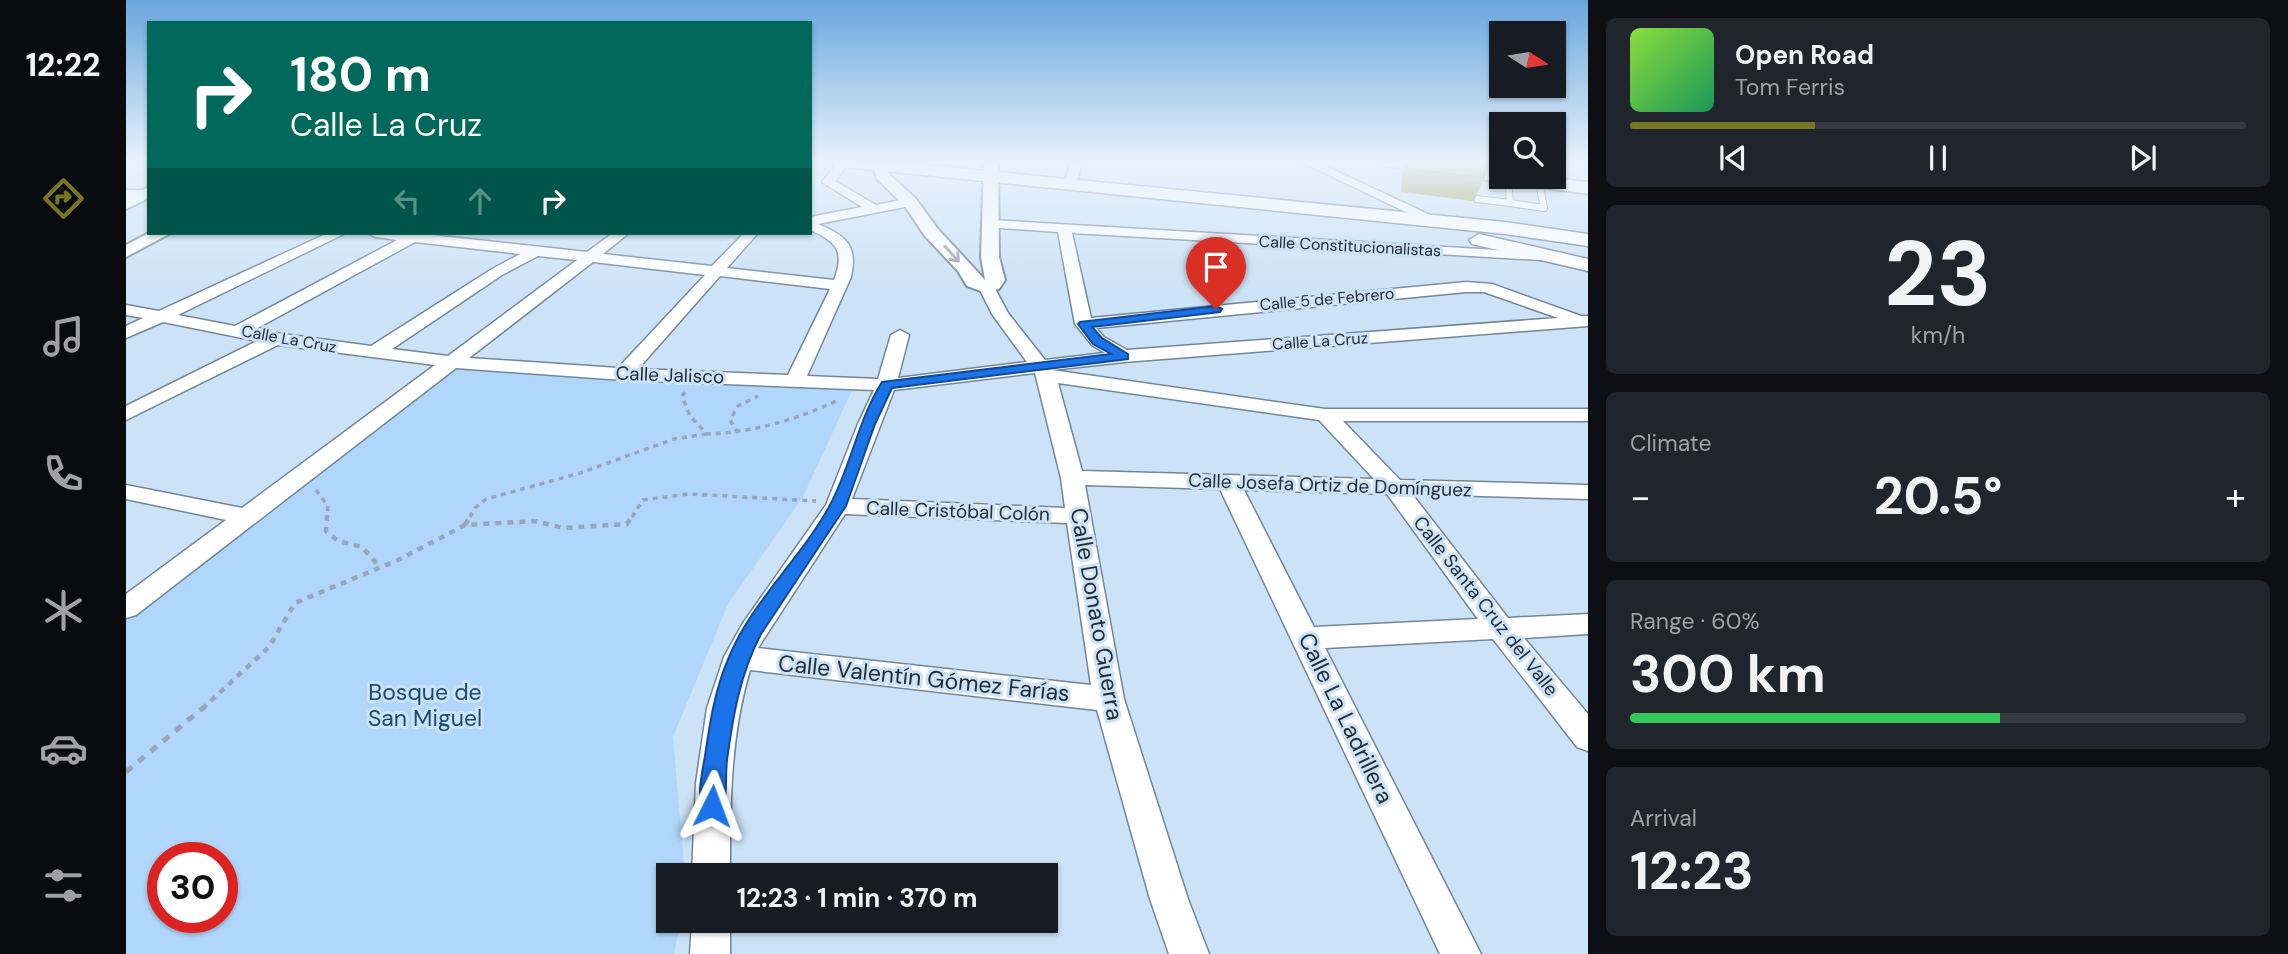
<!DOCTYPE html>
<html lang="en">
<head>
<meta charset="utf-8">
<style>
	body { margin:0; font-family:"DM Sans",sans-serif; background:#20242c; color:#f1f3f6; height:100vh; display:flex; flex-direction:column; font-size:26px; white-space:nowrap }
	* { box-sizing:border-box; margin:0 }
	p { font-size:23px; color:#9ea1a6 }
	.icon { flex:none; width:38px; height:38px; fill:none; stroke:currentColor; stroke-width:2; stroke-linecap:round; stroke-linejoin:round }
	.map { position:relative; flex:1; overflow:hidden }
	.sheet { display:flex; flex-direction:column; gap:18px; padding:18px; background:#0d0f14; width:700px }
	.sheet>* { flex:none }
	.top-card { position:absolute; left:21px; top:21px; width:665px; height:214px; border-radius:0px; box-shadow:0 2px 5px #0004; background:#00695c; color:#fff; overflow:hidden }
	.needle { width:46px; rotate:102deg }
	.buttons { position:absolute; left:1363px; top:21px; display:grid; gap:14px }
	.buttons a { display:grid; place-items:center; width:77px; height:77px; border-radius:0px; background:#171b24; box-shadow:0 2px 5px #0004; font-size:35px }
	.speed { position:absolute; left:21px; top:842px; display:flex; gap:14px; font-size:35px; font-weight:700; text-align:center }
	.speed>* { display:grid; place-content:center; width:91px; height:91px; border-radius:50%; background:#171b24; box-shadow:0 2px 5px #0004; line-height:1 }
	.speed .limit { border:10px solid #d22; background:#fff; color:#111 }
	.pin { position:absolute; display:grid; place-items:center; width:60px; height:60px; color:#fff; margin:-72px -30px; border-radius:50% 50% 50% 0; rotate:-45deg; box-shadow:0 0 7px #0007 }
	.pin .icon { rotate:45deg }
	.me { position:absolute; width:77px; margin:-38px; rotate:3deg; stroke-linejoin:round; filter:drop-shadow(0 0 5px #0008) }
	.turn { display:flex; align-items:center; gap:24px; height:147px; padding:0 28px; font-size:32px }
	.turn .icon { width:91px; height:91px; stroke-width:2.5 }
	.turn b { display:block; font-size:49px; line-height:60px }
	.lanes { display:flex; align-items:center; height:66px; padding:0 28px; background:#0003; justify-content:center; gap:35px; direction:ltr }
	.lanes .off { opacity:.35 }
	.big { font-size:52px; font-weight:700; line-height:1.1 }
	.sheet .tile { flex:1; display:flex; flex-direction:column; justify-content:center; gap:10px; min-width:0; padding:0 24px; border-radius:10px; background:#20242c }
	.sheet .dial { align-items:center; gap:0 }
	.dial b { font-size:91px; line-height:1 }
	.song { display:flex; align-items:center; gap:21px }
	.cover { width:84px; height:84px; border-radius:10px; background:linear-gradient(135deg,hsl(90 70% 55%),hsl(150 70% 35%)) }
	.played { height:7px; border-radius:4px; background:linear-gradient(90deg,#76771e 30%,#363941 30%) }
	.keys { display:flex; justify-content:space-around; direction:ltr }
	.heat { display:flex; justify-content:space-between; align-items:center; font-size:38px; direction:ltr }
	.charge { height:10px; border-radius:5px; background:linear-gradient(90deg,#34c759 60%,#363941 0) }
	.trip { position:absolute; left:530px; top:863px; width:402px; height:70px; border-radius:0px; background:#171b24; box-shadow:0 2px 5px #0004; font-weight:700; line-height:70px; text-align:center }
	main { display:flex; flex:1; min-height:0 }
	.tabs { display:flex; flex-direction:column; width:126px; justify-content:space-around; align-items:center; background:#090b0e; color:#9ea1a6 }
	.tabs .icon { width:49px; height:49px }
	.tabs .active { color:#76771e }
	.tabs b { font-size:32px; color:#f1f3f6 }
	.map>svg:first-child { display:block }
	.green { fill:#b0d7fb; fill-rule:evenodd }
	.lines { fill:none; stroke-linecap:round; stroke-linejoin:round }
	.service-casing { stroke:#728699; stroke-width:8 }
	.minor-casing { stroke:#728699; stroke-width:3 }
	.tertiary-casing { stroke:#728699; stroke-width:4 }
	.secondary-casing { stroke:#728699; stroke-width:3 }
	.primary-casing { stroke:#728699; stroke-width:3 }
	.path-far2 { stroke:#95a7b8; stroke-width:3.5; stroke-dasharray:5 5; stroke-linecap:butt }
	.path-far1 { stroke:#95a7b8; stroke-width:4.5; stroke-dasharray:6 6; stroke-linecap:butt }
	.path { stroke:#95a7b8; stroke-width:5; stroke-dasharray:8 8; stroke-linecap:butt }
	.service { stroke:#fff; stroke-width:6 }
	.minor { fill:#fff; fill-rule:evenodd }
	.tertiary { fill:#fff; fill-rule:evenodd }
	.secondary { fill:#fff; fill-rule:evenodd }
	.primary { fill:#fff; fill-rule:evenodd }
	.wall { fill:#97994b }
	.building { fill:#b0b257; stroke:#7b7d3d; stroke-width:2 }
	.oneway { stroke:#9da0a4 }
	.route { fill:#1a73e8; stroke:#114b97; stroke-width:2 }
	.labels { text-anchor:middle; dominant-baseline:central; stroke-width:6; stroke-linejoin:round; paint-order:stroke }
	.far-street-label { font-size:16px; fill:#252d35; stroke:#cce2f7 }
	.street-label { font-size:19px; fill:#252d35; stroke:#cce2f7 }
	.near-street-label { font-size:23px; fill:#252d35; stroke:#cce2f7 }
	.near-park-label { font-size:23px; fill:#194b74; stroke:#cce2f7 }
</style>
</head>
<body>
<main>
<nav class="tabs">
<b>12:22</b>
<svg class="icon active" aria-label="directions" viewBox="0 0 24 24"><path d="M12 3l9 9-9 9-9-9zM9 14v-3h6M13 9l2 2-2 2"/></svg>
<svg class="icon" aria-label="music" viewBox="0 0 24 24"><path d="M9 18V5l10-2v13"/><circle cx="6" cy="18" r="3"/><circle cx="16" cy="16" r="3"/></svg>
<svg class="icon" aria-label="phone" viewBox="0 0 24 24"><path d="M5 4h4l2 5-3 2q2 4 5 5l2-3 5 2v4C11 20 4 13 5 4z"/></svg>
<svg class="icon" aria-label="climate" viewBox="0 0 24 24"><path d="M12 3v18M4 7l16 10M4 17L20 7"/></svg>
<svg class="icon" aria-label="car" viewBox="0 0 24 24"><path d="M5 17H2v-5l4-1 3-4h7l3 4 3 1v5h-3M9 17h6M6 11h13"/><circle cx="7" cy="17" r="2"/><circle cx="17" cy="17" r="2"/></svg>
<svg class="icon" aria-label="filters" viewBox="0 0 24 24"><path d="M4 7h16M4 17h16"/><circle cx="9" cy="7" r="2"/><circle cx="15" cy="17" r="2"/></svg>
</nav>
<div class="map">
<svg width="1462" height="954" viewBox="0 0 1462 954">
	<rect width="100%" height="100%" fill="#cce2f7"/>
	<path class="green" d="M330 366 728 386 677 497 602 604 547 737 559 875H542V920L555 921 548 954H0V619C113 539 219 450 330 366ZM37 858H96V917H37Z"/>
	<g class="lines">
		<g class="service-casing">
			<path id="service" d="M1382 178 1384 203 1418 208 1413 182
				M1351 199 1384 203"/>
		</g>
		<g class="minor-casing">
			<path id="minor" d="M713 161 724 162 709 181 750 205 784 198 790 202 784 206 692 224C720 236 732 245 725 277L681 376 752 379 765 335 774 330 783 335 772 378 901 362 866 314 852 286 860 281 866 283 882 313 919 360 979 353 966 345 949 324 932 232 860 227 858 224 865 220 1420 253 1422 256 1415 260 946 233 965 318 1340 282 1366 284 1455 316H1462V326L998 362 926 370 1199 409H1462V421H1217L1274 480 1462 485V499L1286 494 1382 618 1462 614V634L1398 638 1462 714V751L1451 747 1367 639 1199 648 1355 954H1314L1094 489 959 485 998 699 1062 899 1083 954H1043L1024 899 971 710 624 670C604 737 604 805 604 875H566L570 783 581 708 598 657 617 623 700 505 732 424 748 390 497 380 330 368 10 615 0 618V594L100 520 0 499V485L116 508 309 365 152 345 0 420V406L131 341 37 322 0 338V326L17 318 0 315V305L33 311 202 233H220L52 315 109 326 271 240 249 237 242 233H287L461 252 487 233H503L477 254 586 266 618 233H632L601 268 708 280C719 251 711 242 684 230V217L736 207 696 182ZM289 242 394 254 366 269 245 346 128 330ZM412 256 451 260 322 356 266 349 376 275ZM467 262 579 275 492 368 343 358ZM594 276 704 289 662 375 512 369ZM1340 292H1358L1432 318 1001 350 978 337 970 328ZM909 373 935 478 939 508 726 499 768 390ZM932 383 1193 420 1248 479 956 471ZM1118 490 1261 494 1352 619 1188 627ZM719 514 941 523 965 685 632 648Z
				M945 161H957L950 184 944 188 938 184Z
				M1173 161H1189L1319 222 1312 226 1307 225Z
				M0 190H23V198H0Z
				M566 920H604V954H564Z"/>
		</g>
		<g class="tertiary-casing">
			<path id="tertiary" d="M745 161H759L763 174 790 199 811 228 859 280 855 257 858 161H872L873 257 879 280 873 289 857 292 841 286 832 271 799 236 778 205 751 179Z
				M23 187V198L0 209V198Z
				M23 233H45L0 257V245Z"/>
		</g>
		<g class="secondary-casing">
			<path id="secondary" d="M701 161H759L1379 222 1462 234V246L1379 234 709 166Z
				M1353 234 1462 259V271L1346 244 1343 240Z"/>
		</g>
		<g class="primary-casing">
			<path id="primary" d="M1249 161H1300L1376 171V177H1419L1462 182V194L1258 166Z"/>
		</g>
		<path class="path-far2" d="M559 392 556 396 564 416 581 434C630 432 668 420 713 400
			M612 433 604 420 612 406 632 396
			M190 490 202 506 201 517
			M344 517 349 508 360 499 454 473 548 439 581 434
			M506 517 517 500 563 494 690 501"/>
		<path class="path-far1" d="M201 515 200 531 212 541 236 547 254 567
			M339 525 345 515
			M76 709 143 647 169 603 272 560 339 525 409 521 437 528 501 524 507 515"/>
		<path class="path" d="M0 772 78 707"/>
		<use href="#service" class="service"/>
		<use href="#minor" class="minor"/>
		<use href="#tertiary" class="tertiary"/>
		<use href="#secondary" class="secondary"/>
		<use href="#primary" class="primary"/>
	</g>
	<path class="wall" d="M1279 161H1360L1358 178 1348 201 1275 192 1277 168Z"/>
	<path class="building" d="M1284 161H1360L1358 178 1284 169Z"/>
	<defs><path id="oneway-shaft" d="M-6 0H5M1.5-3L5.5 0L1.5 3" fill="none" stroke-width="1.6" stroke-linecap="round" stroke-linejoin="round" transform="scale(1.75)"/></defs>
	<use class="oneway" href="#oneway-shaft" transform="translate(826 254) rotate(47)"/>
	<linearGradient id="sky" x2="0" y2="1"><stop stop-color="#69a6de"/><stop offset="0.55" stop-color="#e8f2fb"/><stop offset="1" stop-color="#e8f2fb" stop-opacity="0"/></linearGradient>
	<rect width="1462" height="295" fill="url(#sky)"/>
	<path class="route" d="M1090 306 1096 309 1094 312 966 327 976 338 1002 354V359L766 388 749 424 720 506 635 634C614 674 607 716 601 760 599 777 602 799 595 814L586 817 578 814C570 797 576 774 579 756 584 722 589 689 603 657 626 601 675 559 704 505 725 466 732 420 756 382L985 354 967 344 952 324 954 322Z"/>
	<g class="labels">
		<g class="far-street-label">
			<text transform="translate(1224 246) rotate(3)">Calle Constitucionalistas</text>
			<text transform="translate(1201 299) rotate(-5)">Calle 5 de Febrero</text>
			<text transform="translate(163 339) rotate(10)">Calle La Cruz</text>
			<text transform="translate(1194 341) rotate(-4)">Calle La Cruz</text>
		</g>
		<g class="street-label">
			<text transform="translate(544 375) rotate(2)">Calle Jalisco</text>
			<text transform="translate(1204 485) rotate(2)">Calle Josefa Ortiz de Domínguez</text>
			<text transform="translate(832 511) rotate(2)">Calle Cristóbal Colón</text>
			<text transform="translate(1360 606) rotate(52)">Calle Santa Cruz del Valle</text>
		</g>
		<g class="near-street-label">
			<text transform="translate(971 614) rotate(80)">Calle Donato Guerra</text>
			<text transform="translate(798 678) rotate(6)">Calle Valentín Gómez Farías</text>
			<text transform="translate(1220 718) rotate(64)">Calle La Ladrillera</text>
		</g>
		<g class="near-park-label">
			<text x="299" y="692">Bosque de<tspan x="299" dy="26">San Miguel</tspan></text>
		</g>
	</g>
</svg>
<div class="buttons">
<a><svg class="needle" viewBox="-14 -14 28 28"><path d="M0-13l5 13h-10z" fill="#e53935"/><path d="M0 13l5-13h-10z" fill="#9ea1a6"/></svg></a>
<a><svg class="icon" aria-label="search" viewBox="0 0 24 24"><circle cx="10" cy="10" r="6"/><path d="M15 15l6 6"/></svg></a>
</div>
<div class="speed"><div class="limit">30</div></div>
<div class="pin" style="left:1090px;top:309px;background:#d93025"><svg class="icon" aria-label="arrive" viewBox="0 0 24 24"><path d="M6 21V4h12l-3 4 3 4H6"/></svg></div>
<svg class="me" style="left:586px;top:806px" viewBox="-20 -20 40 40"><path d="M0-17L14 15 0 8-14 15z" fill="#1a73e8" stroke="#fff" stroke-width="4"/></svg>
<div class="trip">12:23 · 1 min · 370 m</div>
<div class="top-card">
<div class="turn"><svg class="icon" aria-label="right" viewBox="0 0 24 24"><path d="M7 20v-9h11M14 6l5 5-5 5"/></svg><div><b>180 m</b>Calle La Cruz</div></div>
<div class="lanes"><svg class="icon off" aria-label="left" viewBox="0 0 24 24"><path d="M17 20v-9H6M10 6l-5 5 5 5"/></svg><svg class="icon off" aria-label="ahead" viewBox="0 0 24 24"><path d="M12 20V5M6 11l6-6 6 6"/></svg><svg class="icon" aria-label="right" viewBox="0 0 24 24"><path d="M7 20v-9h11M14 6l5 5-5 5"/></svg></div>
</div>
</div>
<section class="sheet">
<div class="tile">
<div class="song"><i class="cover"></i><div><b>Open Road</b><p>Tom Ferris</p></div></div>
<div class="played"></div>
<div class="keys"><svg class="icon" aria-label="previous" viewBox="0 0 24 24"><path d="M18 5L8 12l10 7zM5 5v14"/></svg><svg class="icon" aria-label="pause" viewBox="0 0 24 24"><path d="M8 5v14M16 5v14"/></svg><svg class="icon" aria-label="next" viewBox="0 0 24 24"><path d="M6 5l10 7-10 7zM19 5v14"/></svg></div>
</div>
<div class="tile dial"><b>23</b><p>km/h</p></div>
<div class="tile"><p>Climate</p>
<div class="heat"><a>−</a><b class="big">20.5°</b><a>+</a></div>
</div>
<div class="tile"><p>Range · 60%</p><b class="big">300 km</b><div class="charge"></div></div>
<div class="tile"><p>Arrival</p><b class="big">12:23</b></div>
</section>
</main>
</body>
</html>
